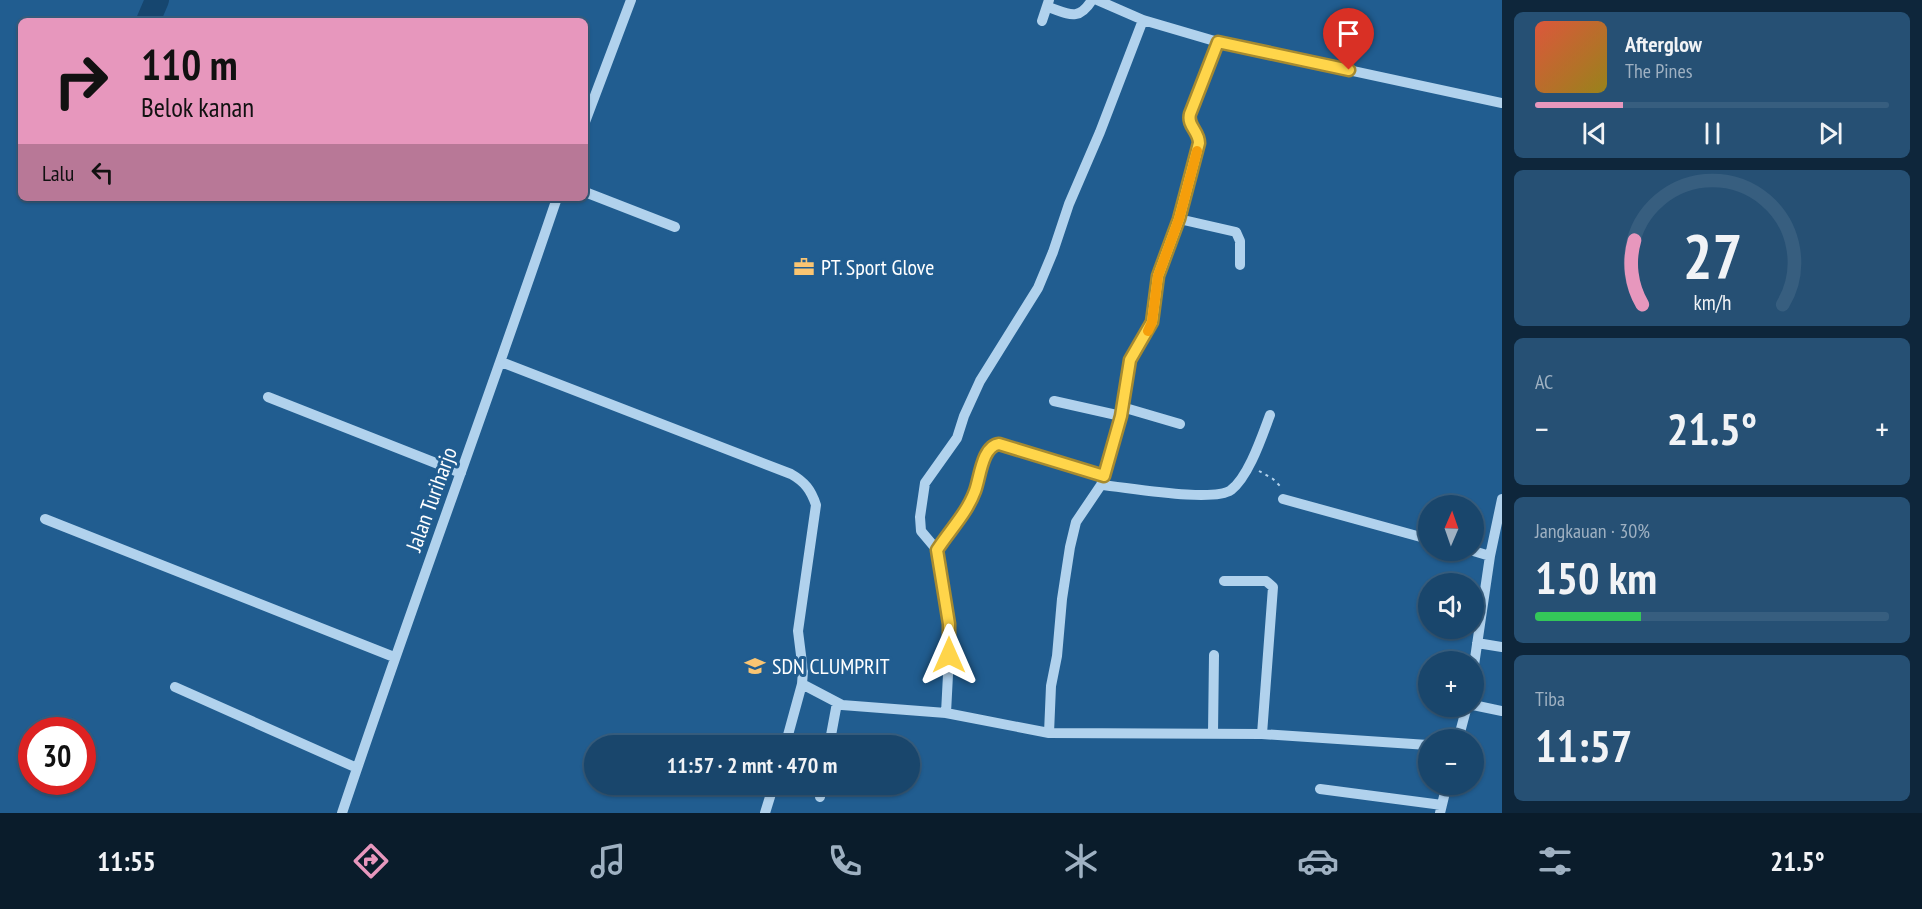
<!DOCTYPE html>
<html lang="id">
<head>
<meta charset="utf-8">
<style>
	body { margin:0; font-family:"PT Sans Narrow",sans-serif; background:#265074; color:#f1f3f6; height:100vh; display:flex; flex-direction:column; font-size:22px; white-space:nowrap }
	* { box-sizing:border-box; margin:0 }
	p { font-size:20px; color:#9fb1c2 }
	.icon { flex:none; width:33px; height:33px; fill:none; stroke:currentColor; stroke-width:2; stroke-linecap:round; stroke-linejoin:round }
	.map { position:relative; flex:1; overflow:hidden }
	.details { display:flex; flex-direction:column; gap:12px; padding:12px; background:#0e263b; width:420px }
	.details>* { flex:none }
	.banner { position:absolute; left:18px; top:18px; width:570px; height:183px; border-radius:9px; box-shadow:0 2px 4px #0004,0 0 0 2px #375e7f; background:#e797bd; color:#111; overflow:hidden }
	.needle { width:39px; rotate:2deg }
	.tools { position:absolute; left:1418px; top:495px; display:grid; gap:12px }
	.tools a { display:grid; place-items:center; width:66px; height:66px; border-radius:50%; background:#19466c; box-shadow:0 2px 4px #0004,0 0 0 2px #375e7f; font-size:30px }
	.speed { position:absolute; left:18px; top:717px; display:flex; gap:12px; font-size:30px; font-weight:700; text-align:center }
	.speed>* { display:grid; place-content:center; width:78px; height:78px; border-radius:50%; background:#19466c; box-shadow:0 2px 4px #0004,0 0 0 2px #375e7f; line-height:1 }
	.speed .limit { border:9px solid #d22; background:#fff; color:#111 }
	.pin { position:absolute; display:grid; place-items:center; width:51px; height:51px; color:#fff; margin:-62px -26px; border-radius:50% 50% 50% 0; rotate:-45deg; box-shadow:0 0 6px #0007 }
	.pin .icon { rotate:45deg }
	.me { position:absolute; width:66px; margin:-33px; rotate:0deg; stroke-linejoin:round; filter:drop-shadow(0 0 4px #0008) }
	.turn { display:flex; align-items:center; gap:21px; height:126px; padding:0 24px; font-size:27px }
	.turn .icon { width:78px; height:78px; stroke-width:2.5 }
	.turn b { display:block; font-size:42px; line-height:51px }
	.then { display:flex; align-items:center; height:57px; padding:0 24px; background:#0003; gap:12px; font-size:22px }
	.big { font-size:45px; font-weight:700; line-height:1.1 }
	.details .card { flex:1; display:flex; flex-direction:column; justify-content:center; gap:9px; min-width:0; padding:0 21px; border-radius:9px; background:#265074 }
	.details .dial { align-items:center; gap:0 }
	.dial svg { height:156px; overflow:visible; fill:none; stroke:#375e7f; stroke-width:7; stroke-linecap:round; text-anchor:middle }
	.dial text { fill:#f1f3f6; stroke:none }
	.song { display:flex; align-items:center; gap:18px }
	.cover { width:72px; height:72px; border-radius:9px; background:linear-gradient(135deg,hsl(10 70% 55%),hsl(50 70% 35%)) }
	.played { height:6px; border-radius:3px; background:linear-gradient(90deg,#e797bd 25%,#375e7f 25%) }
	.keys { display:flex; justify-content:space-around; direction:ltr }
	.heat { display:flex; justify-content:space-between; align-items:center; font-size:33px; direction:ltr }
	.charge { height:9px; border-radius:4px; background:linear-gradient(90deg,#34c759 30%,#375e7f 0) }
	.trip { position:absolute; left:584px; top:735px; width:336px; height:60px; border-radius:30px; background:#19466c; box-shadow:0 2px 4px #0004,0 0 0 2px #375e7f; font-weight:700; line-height:60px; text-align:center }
	.tabs { display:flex; height:96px; justify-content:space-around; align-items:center; background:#0a1c2b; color:#9fb1c2 }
	.tabs .icon { width:42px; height:42px }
	.tabs .active { color:#e797bd }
	.tabs b { font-size:27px; color:#f1f3f6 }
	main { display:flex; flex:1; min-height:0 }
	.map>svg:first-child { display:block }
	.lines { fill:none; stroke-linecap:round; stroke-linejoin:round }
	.river { stroke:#16466f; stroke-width:24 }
	.path { stroke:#b1d2ed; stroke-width:2; stroke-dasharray:3 4.5; stroke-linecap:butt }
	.minor { stroke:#b1d2ed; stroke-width:10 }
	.route-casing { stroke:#a68a30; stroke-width:15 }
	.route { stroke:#ffd54a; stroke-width:10 }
	.slow { stroke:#f59e0b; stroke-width:10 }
	.labels { text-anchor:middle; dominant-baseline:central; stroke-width:6; stroke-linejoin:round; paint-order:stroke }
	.poi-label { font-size:22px; fill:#fff; stroke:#215d90; text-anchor:start }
	.street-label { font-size:22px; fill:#fff; stroke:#215d90 }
</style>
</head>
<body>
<main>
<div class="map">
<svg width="1502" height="813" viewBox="0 0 1502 813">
	<rect width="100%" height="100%" fill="#215d90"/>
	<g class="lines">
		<path class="river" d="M148 21 157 0"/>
		<path class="path" d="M1259 471 1273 479 1281 487"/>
		<path class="minor" d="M1097 0 1143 20 1218 42 1502 103
			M1048 7C1069 14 1078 22 1092 0
			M1042 21 1049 0
			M585 122 631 0
			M585 192 675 227
			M1179 219 1236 232 1240 241V265
			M501 362 791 474C805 482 811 490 816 505L798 631 803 671 802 684 785 746
			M268 397 461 473
			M1054 401 1121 416
			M1122 407 1180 424
			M1101 485C1126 487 1213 503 1231 490 1249 476 1262 436 1270 415
			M1283 499 1428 539
			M45 519 394 657
			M937 550 921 531 920 517 925 483 957 438 964 416 980 381 1038 288 1053 252 1069 204 1100 132 1143 20
			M1470 550 1490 556
			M1224 581H1266L1273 587 1262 734
			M1477 643 1502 647
			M1473 672 1490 556 1502 499
			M802 684 842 705 946 713 1049 733 1262 734 1428 745
			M175 687 357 768
			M1473 705 1502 711
			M946 713 950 636 937 550C949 530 965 514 975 493 981 477 981 457 994 444H999L1104 476
			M1049 733 1051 686 1057 656 1062 599 1070 547 1076 522 1101 485 1104 476 1121 416 1130 360 1152 322 1158 276 1179 219 1199 143C1199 131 1187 126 1190 114L1218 42
			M1213 733 1214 655
			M1458 740 1467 706
			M829 746 837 703
			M1320 789 1442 805
			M820 797 822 784
			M342 813C411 607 487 404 557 198
			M765 813 774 784
			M1440 813 1447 784"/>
	</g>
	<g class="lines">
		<g class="route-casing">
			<path id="route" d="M949 655V624L937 550C950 530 967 513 975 491 980 478 982 446 999 444L1104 476 1121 416 1130 360 1152 322 1158 276 1179 219 1199 143C1199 131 1187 126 1190 114L1218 42 1349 70"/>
		</g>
		<use href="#route" class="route"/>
		<path class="slow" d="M1148 331 1152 322 1158 276 1179 219 1197 151"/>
	</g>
	<defs>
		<g id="office-bare" transform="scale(1.62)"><path d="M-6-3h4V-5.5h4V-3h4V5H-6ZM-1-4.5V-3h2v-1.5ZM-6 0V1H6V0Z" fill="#fac572" stroke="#215d90" stroke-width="2.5" paint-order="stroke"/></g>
		<g id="school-bare" transform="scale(1.62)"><path d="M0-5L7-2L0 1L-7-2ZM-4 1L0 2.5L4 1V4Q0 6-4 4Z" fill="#fac572" stroke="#215d90" stroke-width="2.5" paint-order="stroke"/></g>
	</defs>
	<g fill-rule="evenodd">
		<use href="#office-bare" x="804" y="267"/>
		<use href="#school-bare" x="755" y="666"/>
	</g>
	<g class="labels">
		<g class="poi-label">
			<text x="821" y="267">PT. Sport Glove</text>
			<text x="772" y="666">SDN CLUMPRIT</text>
		</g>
		<g class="street-label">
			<text transform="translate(431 499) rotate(-70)">Jalan Turiharjo</text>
		</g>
	</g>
</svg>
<div class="tools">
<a><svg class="needle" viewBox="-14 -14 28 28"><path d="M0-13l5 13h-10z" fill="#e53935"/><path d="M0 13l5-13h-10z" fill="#9fb1c2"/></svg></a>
<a><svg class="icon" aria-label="sound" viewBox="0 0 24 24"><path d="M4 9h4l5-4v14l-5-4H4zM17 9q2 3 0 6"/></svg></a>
<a>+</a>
<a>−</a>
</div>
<div class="speed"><div class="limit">30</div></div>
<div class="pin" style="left:1349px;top:70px;background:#d93025"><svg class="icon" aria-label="arrive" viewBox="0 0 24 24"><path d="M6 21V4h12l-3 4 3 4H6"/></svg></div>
<svg class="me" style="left:949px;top:655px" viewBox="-20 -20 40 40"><path d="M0-17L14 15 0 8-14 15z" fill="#ffd54a" stroke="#fff" stroke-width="4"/></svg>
<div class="trip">11:57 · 2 mnt · 470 m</div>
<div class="banner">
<div class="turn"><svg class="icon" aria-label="right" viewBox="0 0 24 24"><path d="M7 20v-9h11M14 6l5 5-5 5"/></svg><div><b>110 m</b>Belok kanan</div></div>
<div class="then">Lalu<svg class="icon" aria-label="left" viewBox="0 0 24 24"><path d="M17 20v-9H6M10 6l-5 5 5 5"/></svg></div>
</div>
</div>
<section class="details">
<div class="card">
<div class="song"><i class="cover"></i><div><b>Afterglow</b><p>The Pines</p></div></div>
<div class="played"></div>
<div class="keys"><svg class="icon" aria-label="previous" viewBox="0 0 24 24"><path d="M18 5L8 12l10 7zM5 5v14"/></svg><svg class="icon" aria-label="pause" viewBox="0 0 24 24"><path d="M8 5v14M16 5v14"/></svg><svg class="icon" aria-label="next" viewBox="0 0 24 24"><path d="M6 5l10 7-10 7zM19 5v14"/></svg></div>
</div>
<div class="card dial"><svg viewBox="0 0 100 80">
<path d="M14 69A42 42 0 1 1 86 69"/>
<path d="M14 69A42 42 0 0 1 10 36" stroke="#e797bd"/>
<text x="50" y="56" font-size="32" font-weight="700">27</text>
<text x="50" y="72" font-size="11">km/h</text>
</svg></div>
<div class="card"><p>AC</p>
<div class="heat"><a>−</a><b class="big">21.5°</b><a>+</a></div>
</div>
<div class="card"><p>Jangkauan · 30%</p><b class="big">150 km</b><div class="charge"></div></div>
<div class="card"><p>Tiba</p><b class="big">11:57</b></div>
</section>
</main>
<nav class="tabs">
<b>11:55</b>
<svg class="icon active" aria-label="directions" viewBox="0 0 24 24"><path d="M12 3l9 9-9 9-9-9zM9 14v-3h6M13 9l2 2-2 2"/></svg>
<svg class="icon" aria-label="music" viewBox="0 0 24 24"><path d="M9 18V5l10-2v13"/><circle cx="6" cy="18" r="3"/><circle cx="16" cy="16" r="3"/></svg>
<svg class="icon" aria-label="phone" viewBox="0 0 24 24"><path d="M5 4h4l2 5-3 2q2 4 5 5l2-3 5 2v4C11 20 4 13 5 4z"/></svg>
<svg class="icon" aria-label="climate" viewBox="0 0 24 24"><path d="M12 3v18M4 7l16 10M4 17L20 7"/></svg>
<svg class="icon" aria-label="car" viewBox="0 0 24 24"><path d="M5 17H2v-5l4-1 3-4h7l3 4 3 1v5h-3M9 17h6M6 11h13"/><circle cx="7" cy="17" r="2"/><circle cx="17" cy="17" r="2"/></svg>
<svg class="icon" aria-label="filters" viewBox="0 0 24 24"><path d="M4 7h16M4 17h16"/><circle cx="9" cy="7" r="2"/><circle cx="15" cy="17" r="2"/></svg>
<b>21.5°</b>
</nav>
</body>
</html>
